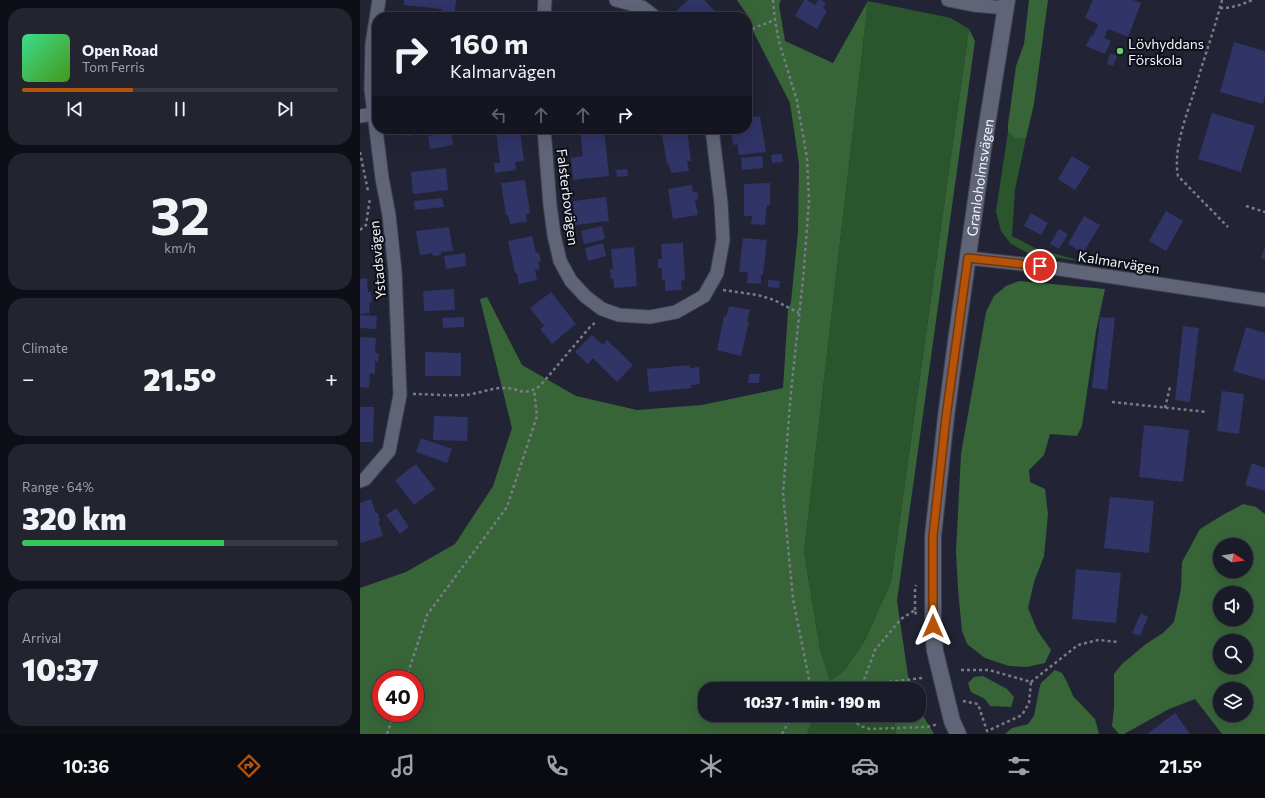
<!DOCTYPE html>
<html lang="en">
<head>
<meta charset="utf-8">
<style>
	body { margin:0; font-family:Commissioner,sans-serif; background:#232430; color:#f1f3f6; height:100vh; display:flex; flex-direction:column; font-size:15px; white-space:nowrap }
	* { box-sizing:border-box; margin:0 }
	p { font-size:13px; color:#9fa1a8 }
	.icon { flex:none; width:22px; height:22px; fill:none; stroke:currentColor; stroke-width:2; stroke-linecap:round; stroke-linejoin:round }
	.map { position:relative; flex:1; overflow:hidden }
	.sheet { display:flex; flex-direction:column; gap:8px; padding:8px; background:#0e0f16; width:360px }
	.sheet>* { flex:none }
	.banner { position:absolute; left:12px; top:12px; width:380px; height:122px; border-radius:16px; box-shadow:0 4px 16px #0002,0 0 0 1px #383945; background:#1a1b28; color:#f1f3f6; overflow:hidden }
	.needle { width:26px; rotate:102deg }
	.buttons { position:absolute; left:853px; top:538px; display:grid; gap:8px }
	.buttons a { display:grid; place-items:center; width:40px; height:40px; border-radius:50%; background:#1a1b28; box-shadow:0 4px 16px #0002,0 0 0 1px #383945; font-size:20px }
	.speed { position:absolute; left:12px; top:670px; display:flex; gap:8px; font-size:20px; font-weight:700; text-align:center }
	.speed>* { display:grid; place-content:center; width:52px; height:52px; border-radius:50%; background:#1a1b28; box-shadow:0 4px 16px #0002,0 0 0 1px #383945; line-height:1 }
	.speed .limit { border:6px solid #d22; background:#fff; color:#111 }
	.pin { position:absolute; display:grid; place-items:center; width:34px; height:34px; color:#fff; margin:-17px; border:2px solid #fff; border-radius:50%; box-shadow:0 1px 4px #0007 }
	.me { position:absolute; width:44px; margin:-22px; rotate:0deg; stroke-linejoin:round; filter:drop-shadow(0 0 3px #0008) }
	.turn { display:flex; align-items:center; gap:14px; height:84px; padding:0 12px; font-size:18px }
	.turn .icon { width:52px; height:52px; stroke-width:2.5 }
	.turn b { display:block; font-size:28px; line-height:34px }
	.lanes { display:flex; align-items:center; height:38px; padding:0 12px; background:#0003; justify-content:center; gap:20px; direction:ltr }
	.lanes .off { opacity:.35 }
	.big { font-size:30px; font-weight:800; line-height:1.1 }
	.sheet .tile { flex:1; display:flex; flex-direction:column; justify-content:center; gap:6px; min-width:0; padding:0 14px; border-radius:16px; background:#232430 }
	.sheet .dial { align-items:center; gap:0 }
	.dial b { font-size:52px; line-height:1 }
	.song { display:flex; align-items:center; gap:12px }
	.cover { width:48px; height:48px; border-radius:6px; background:linear-gradient(135deg,hsl(150 70% 55%),hsl(100 70% 35%)) }
	.played { height:4px; border-radius:2px; background:linear-gradient(90deg,#b45309 35%,#383945 35%) }
	.keys { display:flex; justify-content:space-around; direction:ltr }
	.heat { display:flex; justify-content:space-between; align-items:center; font-size:22px; direction:ltr }
	.charge { height:6px; border-radius:3px; background:linear-gradient(90deg,#34c759 64%,#383945 0) }
	.trip { position:absolute; left:338px; top:682px; width:228px; height:40px; border-radius:16px; background:#1a1b28; box-shadow:0 4px 16px #0002,0 0 0 1px #383945; font-weight:800; line-height:40px; text-align:center }
	.tab-bar { display:flex; height:64px; justify-content:space-around; align-items:center; background:#0a0b10; color:#9fa1a8 }
	.tab-bar .icon { width:28px; height:28px }
	.tab-bar .selected { color:#b45309 }
	.tab-bar b { font-size:18px; color:#f1f3f6 }
	main { display:flex; flex:1; min-height:0 }
	.map>svg:first-child { display:block }
	.green { fill:#2b552c }
	.forest { fill:#376538; fill-rule:evenodd }
	.building { fill:#303466 }
	.lines { fill:none; stroke-linecap:round; stroke-linejoin:round }
	.minor-casing { stroke:#3e404e; stroke-width:15 }
	.tertiary-casing { stroke:#3e404e; stroke-width:18 }
	.path { stroke:#797b89; stroke-width:2.5; stroke-dasharray:3 3; stroke-linecap:butt }
	.minor { stroke:#606478; stroke-width:13 }
	.tertiary { stroke:#606478; stroke-width:16 }
	.route-casing { stroke:#753606; stroke-width:10 }
	.route { stroke:#b45309; stroke-width:7 }
	.poi-dot { fill:#64d468; stroke:#0d0e16; stroke-width:1.5 }
	.labels { text-anchor:middle; dominant-baseline:central; stroke-width:4; stroke-linejoin:round; paint-order:stroke }
	.poi-label { font-size:14px; fill:#f2f4fe; stroke:#0d0e16; text-anchor:start }
	.street-label { font-size:14px; fill:#f2f4fe; stroke:#0d0e16 }
</style>
</head>
<body>
<main>
<section class="sheet">
<div class="tile">
<div class="song"><i class="cover"></i><div><b>Open Road</b><p>Tom Ferris</p></div></div>
<div class="played"></div>
<div class="keys"><svg class="icon" aria-label="previous" viewBox="0 0 24 24"><path d="M18 5L8 12l10 7zM5 5v14"/></svg><svg class="icon" aria-label="pause" viewBox="0 0 24 24"><path d="M8 5v14M16 5v14"/></svg><svg class="icon" aria-label="next" viewBox="0 0 24 24"><path d="M6 5l10 7-10 7zM19 5v14"/></svg></div>
</div>
<div class="tile dial"><b>32</b><p>km/h</p></div>
<div class="tile"><p>Climate</p>
<div class="heat"><a>−</a><b class="big">21.5°</b><a>+</a></div>
</div>
<div class="tile"><p>Range · 64%</p><b class="big">320 km</b><div class="charge"></div></div>
<div class="tile"><p>Arrival</p><b class="big">10:37</b></div>
</section>
<div class="map">
<svg width="905" height="734" viewBox="0 0 905 734">
	<rect width="100%" height="100%" fill="#222435"/>
	<path class="green" d="M508 1 591 18 609 29 531 582 505 640 485 670 470 681 460 649 444 552Z
		M648 132 656 139 666 138 655 190 652 236 675 248 724 262 668 253 651 244 641 231 636 211Z
		M466 715H534L536 734H447L454 718Z"/>
	<path class="forest" d="M377 0H421L419 5 425 41 473 63 508 1 444 552 460 649 470 681 485 670 505 640 531 582 609 29 615 41 537 601 550 689H345V715H466L454 718 447 734H0V588L46 572 95 544 133 486 152 428 120 299 127 297 162 365 216 396 277 410 342 405 423 388 428 311 431 302 438 231 439 164 430 103 394 33 390 19ZM21 679H55V713H21Z
		M669 0H688L674 104 666 138 656 139 648 132V125L656 66 664 44Z
		M659 281 745 289 736 331 722 426 717 436 690 434 684 455 669 470 670 482 685 489 688 514 684 556 674 582 668 608 677 630 691 650 685 663 667 667 649 666 625 658 607 644 602 631 598 589 596 552 601 454 626 312 634 296 646 286Z
		M883 504 896 507 905 514V734H862L835 699 809 709 764 734H759L752 726 754 708V674L762 664 786 644 803 633 814 622 821 589 822 562 840 529 861 516ZM860 545H886V571H860ZM860 593H886V619H860ZM860 641H886V667H860ZM860 689H886V715H860Z
		M695 670 702 673 707 682 713 696 735 719 739 734H645L652 728 668 724 674 716 679 690 681 683Z
		M623 676 647 689 654 697 651 707 630 706 625 699 611 692 608 683 614 677Z
		M559 709 574 734H536L534 715H559Z"/>
	<path class="building" d="M44 0H96L94 17H80L82 9 44 5Z
		M328 0H344L360 17H324L317 10Z
		M444 0H447L455 5 458 0H461L466 3 463 8 467 11 457 29 435 16Z
		M733 0H773L781 3 768 37 748 29 744 38 751 41 745 54 726 46 731 35 733 36 738 24 725 18Z
		M149 13V17H114V14Z
		M874 42 905 51V96L903 104 860 92Z
		M750 53 757 56 753 66 747 64Z
		M387 77 391 91 387 92Z
		M852 113 895 126 881 172 838 159Z
		M400 116 406 152 379 155 377 144 373 145 371 131H376V129H387V118Z
		M46 129H84V131L47 136Z
		M136 129H160L164 161 155 162 156 170 135 173 134 163H140Z
		M232 129H244L249 176 213 180 211 158 223 156 220 130Z
		M301 129H327L331 161H327L329 171 311 173 309 164H307Z
		M91 132 93 145 70 149 68 136Z
		M422 154 423 162 412 163 411 155Z
		M402 156 403 168 382 170 381 158Z
		M712 156 730 167 715 190 698 179Z
		M86 168 88 190 53 194 51 172Z
		M267 169 268 176 257 177 256 170Z
		M165 180 170 213 166 214 167 222 150 224 148 215H146L141 183Z
		M410 183V205H407L405 225 391 224 392 216H384V184Z
		M332 185 333 192H337L338 199 335 200 338 215 313 219 308 189Z
		M246 197 249 221 215 225 213 201Z
		M82 198 84 207 55 210 54 201Z
		M806 211 823 221 806 251 789 241Z
		M671 213 688 223 681 235 664 226Z
		M724 216 740 225 723 253 708 244Z
		M242 226 245 239 224 244 221 231Z
		M89 227 93 251 81 252V255L73 256 72 253 60 255 56 231Z
		M699 229 708 234 699 249 690 244Z
		M172 236 176 253H179L181 262H178L180 269 175 270 177 280 159 284 157 273H155L148 241Z
		M383 238 407 240 403 275H401V284L387 283 388 272H379Z
		M243 243 246 256 228 261 225 248Z
		M323 243 325 280 321 281 322 290 305 291V280H302V268H298V259H302L301 244Z
		M274 247 277 286 254 288 253 278 251 279 250 269H253L251 249Z
		M905 247V259L901 258Z
		M105 253 106 266 86 269 84 256Z
		M7 278 8 292H11L12 302 9 303 10 313 0 314V279Z
		M408 280 420 281 419 288 408 287Z
		M94 289 95 310 64 311 63 291Z
		M191 292 216 324 192 344 180 329 184 326 170 308Z
		M369 306 390 310 387 321H389L381 356 357 350 364 316 366 317Z
		M0 315 17 316 16 329 0 328Z
		M104 317V327L83 328 82 318Z
		M740 317 755 318 747 390 732 388Z
		M823 326 839 328 830 402 815 400Z
		M886 327 905 333V380L873 371Z
		M232 335 243 345 247 340 273 365 257 382 233 358 228 364 215 352Z
		M0 337 16 338 15 353H19L18 362 15 361V374L10 373 9 388 0 387Z
		M65 352 101 353V376H65Z
		M330 365V368L339 367 340 384 331 385V388L289 392 287 369Z
		M389 374H400L399 383H388Z
		M862 391 884 394 879 434 857 431Z
		M0 407H14L13 442H0Z
		M74 416 108 417 107 441 73 440Z
		M784 425 829 430 823 482 779 477Z
		M61 438 92 449 87 463 56 452Z
		M892 463 905 468V491L885 485Z
		M56 464 75 489 54 505 35 480Z
		M750 497 794 501 789 553 744 548Z
		M11 499 16 513H18L20 521H18L23 536 1 543 0 539V503Z
		M36 508 49 527 40 534 26 515Z
		M716 569 761 573 756 623 712 619Z
		M781 613 788 617 780 636 772 633Z
		M815 713 830 734H787Z"/>
	<g class="lines">
		<g class="minor-casing">
			<path id="minor" d="M256 0 282 7 295 17
				M588 0 613 5 646 8
				M184 17 185 0
				M0 116 14 114
				M184 129 190 205 194 235 200 261 211 281 226 297 242 309 259 315 290 317 316 312 344 296 357 273 363 240 361 203 352 129
				M608 258 680 266 905 300
				M0 481 5 479 29 451 40 395 35 271 29 215 22 178 11 89 12 44 19 0"/>
		</g>
		<g class="tertiary-casing">
			<g id="tertiary">
				<path id="s1" d="M598 734 592 721 575 651 573 626V536L586 417 597 334 623 150 647 0"/>
			</g>
		</g>
		<path class="path" d="M413 0 415 20 419 42 437 101 447 158 449 201 443 279 431 392 423 493 433 599 451 689
			M862 0C854 31 843 61 834 92 826 117 813 149 818 176L868 227
			M860 8C872 8 881 5 892 0
			M387 32 396 27 415 20
			M0 152 8 191
			M886 206 905 212
			M0 230 6 225 10 198
			M363 290 398 295 414 300 439 313
			M53 394C70 394 88 396 106 395 118 394 130 388 142 388 160 387 161 398 180 386L230 327 237 321
			M752 402 847 412
			M805 408 810 387
			M555 610V588L556 585
			M601 670H629L671 682 669 703 662 715 627 731 618 704 603 701
			M46 679 67 615 147 507 177 416 174 390
			M671 682 718 645 738 640 759 642
			M502 685 515 650 541 619 555 610 556 615
			M488 689 502 685 562 678
			M481 715 492 719 500 726 510 729 567 727 578 724
			M27 734 34 713
			M422 734 428 723 437 715"/>
		<use href="#minor" class="minor"/>
		<use href="#tertiary" class="tertiary"/>
	</g>
	<g class="lines">
		<g class="route-casing">
			<path id="route" d="M573 626V536L586 417 608 258 680 266"/>
		</g>
		<use href="#route" class="route"/>
	</g>
	<circle class="poi-dot" cx="760" cy="51" r="4"/>
	<g class="labels">
		<g class="poi-label">
			<text x="768" y="43">Lövhyddans<tspan x="768" dy="16">Förskola</tspan></text>
		</g>
		<g class="street-label">
			<text stroke="none"><textPath href="#s1" startOffset="563">Granloholmsvägen</textPath></text>
			<text transform="translate(208 197) rotate(83)">Falsterbovägen</text>
			<text transform="translate(17 260) rotate(-95)">Ystadsvägen</text>
			<text transform="translate(759 262) rotate(9)">Kalmarvägen</text>
		</g>
	</g>
</svg>
<div class="buttons">
<a><svg class="needle" viewBox="-14 -14 28 28"><path d="M0-13l5 13h-10z" fill="#e53935"/><path d="M0 13l5-13h-10z" fill="#9fa1a8"/></svg></a>
<a><svg class="icon" aria-label="sound" viewBox="0 0 24 24"><path d="M4 9h4l5-4v14l-5-4H4zM17 9q2 3 0 6"/></svg></a>
<a><svg class="icon" aria-label="search" viewBox="0 0 24 24"><circle cx="10" cy="10" r="6"/><path d="M15 15l6 6"/></svg></a>
<a><svg class="icon" aria-label="layers" viewBox="0 0 24 24"><path d="M12 4l9 5-9 5-9-5zM3 14l9 5 9-5"/></svg></a>
</div>
<div class="speed"><div class="limit">40</div></div>
<div class="pin" style="left:680px;top:266px;background:#d93025"><svg class="icon" aria-label="arrive" viewBox="0 0 24 24"><path d="M6 21V4h12l-3 4 3 4H6"/></svg></div>
<svg class="me" style="left:573px;top:626px" viewBox="-20 -20 40 40"><path d="M0-17L14 15 0 8-14 15z" fill="#b45309" stroke="#fff" stroke-width="4"/></svg>
<div class="trip">10:37 · 1 min · 190 m</div>
<div class="banner">
<div class="turn"><svg class="icon" aria-label="right" viewBox="0 0 24 24"><path d="M7 20v-9h11M14 6l5 5-5 5"/></svg><div><b>160 m</b>Kalmarvägen</div></div>
<div class="lanes"><svg class="icon off" aria-label="left" viewBox="0 0 24 24"><path d="M17 20v-9H6M10 6l-5 5 5 5"/></svg><svg class="icon off" aria-label="ahead" viewBox="0 0 24 24"><path d="M12 20V5M6 11l6-6 6 6"/></svg><svg class="icon off" aria-label="ahead" viewBox="0 0 24 24"><path d="M12 20V5M6 11l6-6 6 6"/></svg><svg class="icon" aria-label="right" viewBox="0 0 24 24"><path d="M7 20v-9h11M14 6l5 5-5 5"/></svg></div>
</div>
</div>
</main>
<nav class="tab-bar">
<b>10:36</b>
<svg class="icon selected" aria-label="directions" viewBox="0 0 24 24"><path d="M12 3l9 9-9 9-9-9zM9 14v-3h6M13 9l2 2-2 2"/></svg>
<svg class="icon" aria-label="music" viewBox="0 0 24 24"><path d="M9 18V5l10-2v13"/><circle cx="6" cy="18" r="3"/><circle cx="16" cy="16" r="3"/></svg>
<svg class="icon" aria-label="phone" viewBox="0 0 24 24"><path d="M5 4h4l2 5-3 2q2 4 5 5l2-3 5 2v4C11 20 4 13 5 4z"/></svg>
<svg class="icon" aria-label="climate" viewBox="0 0 24 24"><path d="M12 3v18M4 7l16 10M4 17L20 7"/></svg>
<svg class="icon" aria-label="car" viewBox="0 0 24 24"><path d="M5 17H2v-5l4-1 3-4h7l3 4 3 1v5h-3M9 17h6M6 11h13"/><circle cx="7" cy="17" r="2"/><circle cx="17" cy="17" r="2"/></svg>
<svg class="icon" aria-label="filters" viewBox="0 0 24 24"><path d="M4 7h16M4 17h16"/><circle cx="9" cy="7" r="2"/><circle cx="15" cy="17" r="2"/></svg>
<b>21.5°</b>
</nav>
</body>
</html>
